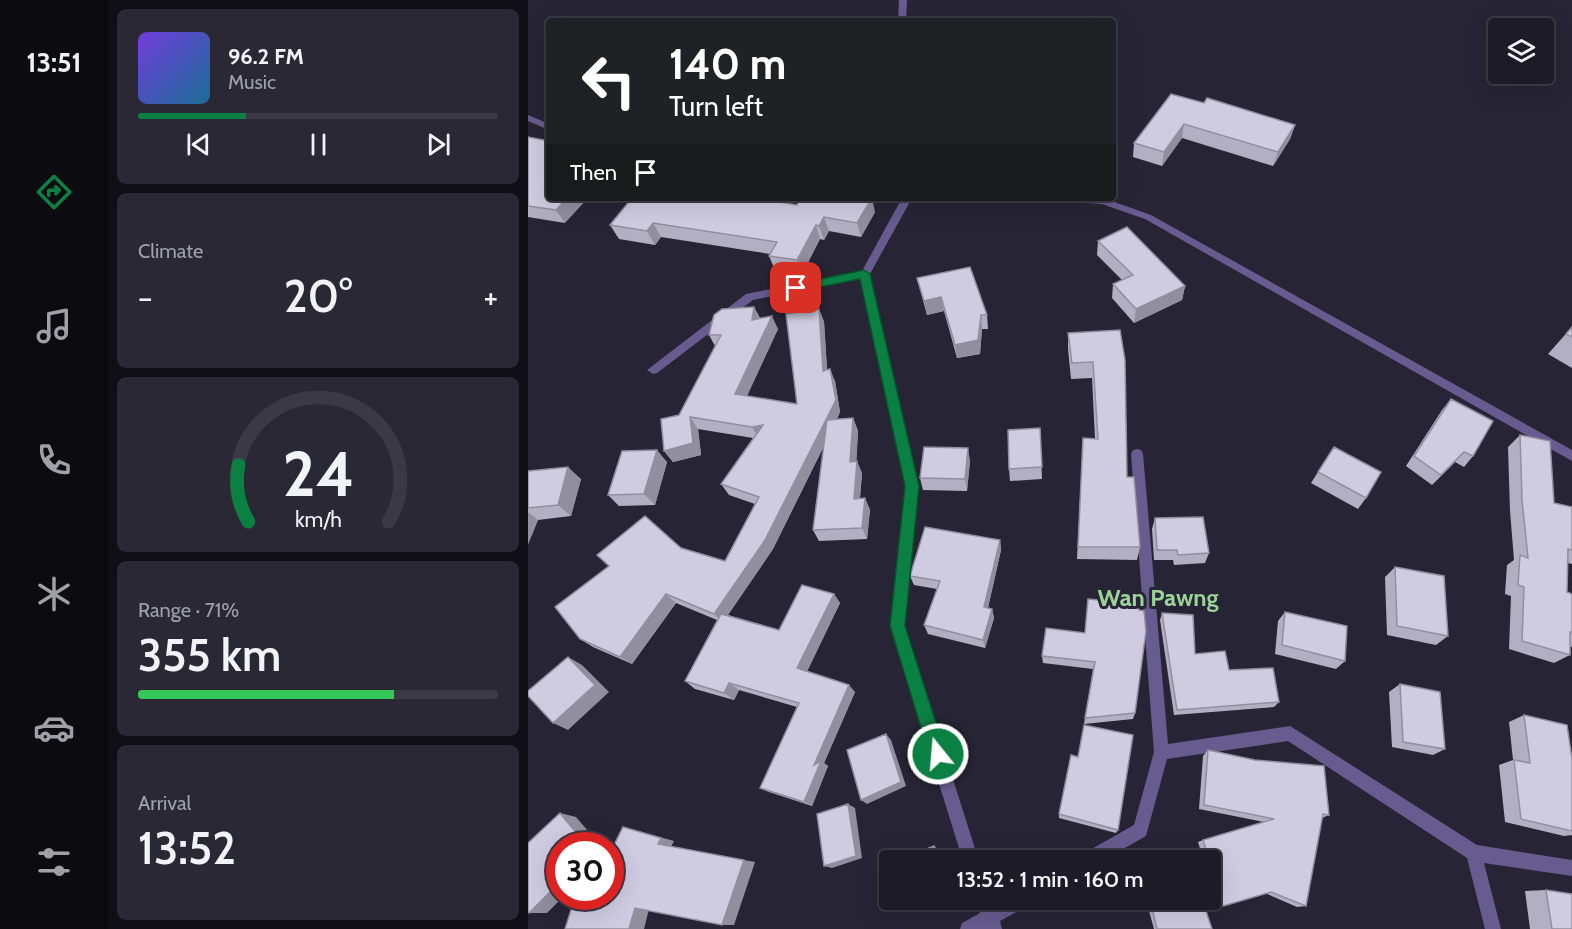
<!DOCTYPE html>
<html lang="en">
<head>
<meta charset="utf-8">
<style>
	body { margin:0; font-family:Cabin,sans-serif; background:#2a2834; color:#f1f3f6; height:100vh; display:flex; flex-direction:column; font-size:22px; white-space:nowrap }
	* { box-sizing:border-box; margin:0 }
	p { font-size:20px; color:#a0a1a8 }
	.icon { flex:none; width:33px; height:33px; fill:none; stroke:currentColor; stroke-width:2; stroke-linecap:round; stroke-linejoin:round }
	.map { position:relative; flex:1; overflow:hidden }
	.sheet { display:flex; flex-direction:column; gap:9px; padding:9px; background:#100f16; width:420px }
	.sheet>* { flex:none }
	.guide { position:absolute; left:18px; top:18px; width:570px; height:183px; border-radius:6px; box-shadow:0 6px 24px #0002,0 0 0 2px #3b3945; background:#202124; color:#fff; overflow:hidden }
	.fabs { position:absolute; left:960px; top:18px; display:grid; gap:12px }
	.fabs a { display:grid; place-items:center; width:66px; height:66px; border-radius:6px; background:#1d1b28; box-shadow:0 6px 24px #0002,0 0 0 2px #3b3945; font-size:30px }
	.speed { position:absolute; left:18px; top:832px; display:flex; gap:12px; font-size:30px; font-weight:700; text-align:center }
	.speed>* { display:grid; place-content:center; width:78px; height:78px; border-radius:50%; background:#1d1b28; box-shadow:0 6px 24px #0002,0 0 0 2px #3b3945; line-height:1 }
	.speed .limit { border:9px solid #d22; background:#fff; color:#111 }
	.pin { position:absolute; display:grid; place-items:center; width:51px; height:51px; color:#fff; margin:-26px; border-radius:12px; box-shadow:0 3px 9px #0006 }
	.me { position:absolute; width:66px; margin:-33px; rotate:343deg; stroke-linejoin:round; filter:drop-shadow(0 0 4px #0008) }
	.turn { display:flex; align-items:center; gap:21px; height:126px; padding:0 24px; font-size:27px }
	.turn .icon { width:78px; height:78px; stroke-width:2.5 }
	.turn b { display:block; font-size:42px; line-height:51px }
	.then { display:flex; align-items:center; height:57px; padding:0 24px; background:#0003; gap:12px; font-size:22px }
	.big { font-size:45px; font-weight:600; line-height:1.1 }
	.sheet .tile { flex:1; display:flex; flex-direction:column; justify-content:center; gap:9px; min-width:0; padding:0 21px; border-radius:9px; background:#2a2834 }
	.sheet .dial { align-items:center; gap:0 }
	.dial svg { height:156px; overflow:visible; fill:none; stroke:#3b3945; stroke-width:7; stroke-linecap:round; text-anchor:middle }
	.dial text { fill:#f1f3f6; stroke:none }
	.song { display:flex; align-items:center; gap:18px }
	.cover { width:72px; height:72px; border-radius:9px; background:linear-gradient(135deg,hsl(260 70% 55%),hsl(200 70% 35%)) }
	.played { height:6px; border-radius:3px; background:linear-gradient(90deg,#0b8043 30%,#3b3945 30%) }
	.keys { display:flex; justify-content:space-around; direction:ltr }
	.heat { display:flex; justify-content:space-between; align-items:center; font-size:33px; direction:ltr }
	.charge { height:9px; border-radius:4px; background:linear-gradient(90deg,#34c759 71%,#3b3945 0) }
	.trip { position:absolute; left:351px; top:850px; width:342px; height:60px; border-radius:6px; background:#1d1b28; box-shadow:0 6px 24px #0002,0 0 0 2px #3b3945; font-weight:600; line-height:60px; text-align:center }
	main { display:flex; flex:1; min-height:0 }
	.dock { display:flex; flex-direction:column; width:108px; justify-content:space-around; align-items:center; background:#0c0b10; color:#a0a1a8 }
	.dock .icon { width:42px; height:42px }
	.dock .selected { color:#0b8043 }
	.dock b { font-size:27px; color:#f1f3f6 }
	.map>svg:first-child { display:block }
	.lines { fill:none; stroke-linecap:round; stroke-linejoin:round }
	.minor { fill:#675c8f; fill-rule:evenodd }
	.wall { fill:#b2afc2 }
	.shaded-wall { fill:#918e9e }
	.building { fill:#cfcbe1; stroke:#918e9e; stroke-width:1.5 }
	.route { fill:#0b8043; stroke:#07532c; stroke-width:1.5 }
	.labels { text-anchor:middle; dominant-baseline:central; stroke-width:6; stroke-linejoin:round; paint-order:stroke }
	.quarter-label { font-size:24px; font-weight:bold; fill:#9bd397; stroke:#272435 }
</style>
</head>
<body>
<main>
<nav class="dock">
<b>13:51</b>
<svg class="icon selected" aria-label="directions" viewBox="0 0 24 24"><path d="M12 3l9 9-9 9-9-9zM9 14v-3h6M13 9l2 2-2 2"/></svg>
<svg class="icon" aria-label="music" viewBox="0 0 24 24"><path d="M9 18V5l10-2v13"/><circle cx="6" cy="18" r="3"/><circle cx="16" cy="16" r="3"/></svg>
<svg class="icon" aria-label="phone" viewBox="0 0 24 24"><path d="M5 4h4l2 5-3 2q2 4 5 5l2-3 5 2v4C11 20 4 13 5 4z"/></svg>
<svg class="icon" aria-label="climate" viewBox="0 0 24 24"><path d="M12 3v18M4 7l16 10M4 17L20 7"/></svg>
<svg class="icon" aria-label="car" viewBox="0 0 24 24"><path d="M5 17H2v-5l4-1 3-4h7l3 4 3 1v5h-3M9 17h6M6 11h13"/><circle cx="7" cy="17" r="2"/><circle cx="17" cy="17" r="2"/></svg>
<svg class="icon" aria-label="filters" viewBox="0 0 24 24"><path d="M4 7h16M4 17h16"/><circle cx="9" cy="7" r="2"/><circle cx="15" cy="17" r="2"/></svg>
</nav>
<section class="sheet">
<div class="tile">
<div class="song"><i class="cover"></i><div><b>96.2 FM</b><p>Music</p></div></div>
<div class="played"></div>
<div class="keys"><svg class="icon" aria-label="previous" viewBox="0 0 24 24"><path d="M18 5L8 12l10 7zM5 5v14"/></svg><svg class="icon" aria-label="pause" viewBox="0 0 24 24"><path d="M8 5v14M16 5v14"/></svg><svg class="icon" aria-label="next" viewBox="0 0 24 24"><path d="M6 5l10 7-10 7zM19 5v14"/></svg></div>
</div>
<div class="tile"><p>Climate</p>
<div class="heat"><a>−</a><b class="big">20°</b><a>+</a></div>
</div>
<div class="tile dial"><svg viewBox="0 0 100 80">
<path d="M14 69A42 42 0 1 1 86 69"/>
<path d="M14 69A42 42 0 0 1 9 40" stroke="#0b8043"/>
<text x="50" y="56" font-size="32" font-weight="700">24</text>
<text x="50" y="72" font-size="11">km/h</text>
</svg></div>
<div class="tile"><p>Range · 71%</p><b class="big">355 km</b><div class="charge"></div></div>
<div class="tile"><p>Arrival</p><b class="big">13:52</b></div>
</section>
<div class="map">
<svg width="1044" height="929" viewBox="0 0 1044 929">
	<rect width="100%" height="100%" fill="#272435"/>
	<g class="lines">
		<path class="minor" d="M371 0H379L378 21H370Z
			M0 115 21 124V130L0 121Z
			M374 198H384L342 274 390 486 376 626 451 861H435L362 626 378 486 333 278 225 300 129 373 125 374 119 370 218 294 334 271Z
			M523 198H575L623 215 1044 450V461L617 219 574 204 528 201Z
			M609 449 613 450 615 454 640 744 762 726 949 845 1044 860V876L956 863 973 929H957L939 858 760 741 639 759 618 836 574 861H551L553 855 606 825 626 752 603 454 605 450Z
			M448 900H464L466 906 477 900H501L499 906 472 921 474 929H432L434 923 452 913Z"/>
	</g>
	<path class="wall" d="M676 103 767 125 762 139 745 166 654 138 634 166 605 157 606 143Z
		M0 137 37 223 0 217Z
		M269 205 347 212 333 237 301 231 296 240 292 239 274 274 247 270 241 256 242 254 133 237 127 245 91 239 82 225Z
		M570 241 657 286 654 300 606 323 584 298 585 284 594 280 569 255Z
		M389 278 459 315 460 329H454L452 354 429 358 416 311 399 315Z
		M226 307 232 318 250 329 219 396 269 404 291 309 296 322 299 370 307 381 312 412 309 419 325 418 330 431 328 461 334 473 332 498H337L342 510 339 539 291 541 285 530 296 446 245 549 200 615 251 630 306 594 312 603 279 671 327 692 296 763 300 766 284 806 241 792 232 788 269 707 211 690 206 700 167 689 157 681 189 620 148 603 104 664 65 647 52 639 153 548 197 561 227 504 201 495 193 484 225 438 170 429 173 455 145 462 136 451 151 415 187 346 181 335Z
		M1044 327V368L1020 354Z
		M592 330 599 477 612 547 609 560 549 559 555 438 567 439 564 378 543 379 540 349V333Z
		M923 399 945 456 936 467 927 462 904 485 878 466 914 410Z
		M512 428 514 479 482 481 481 469Z
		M992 435 1026 503 1044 507V564L1040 563 1039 592 1044 594V647L1042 646V655L1026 663 981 649 983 596 977 594 979 565 986 560 982 511 980 447Z
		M806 447 838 498 830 509 783 483Z
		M442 461 439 491 395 490 392 478Z
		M139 462 127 505 91 506 80 495Z
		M0 471 53 479 43 516 10 520 0 544Z
		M627 518 681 553 677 563 646 565 645 560H626L624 529Z
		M472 540 473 550 460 608 464 609 466 618 457 648 400 634 396 625 409 589 386 585 382 576Z
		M867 567 920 636 908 645 859 635 857 577Z
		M757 612 817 661 808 669 747 654 750 621Z
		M634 613 667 654 751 702 746 707 646 715 632 620Z
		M557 633 607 713 605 719 556 724 565 669 515 663 514 656Z
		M872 684 917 749 905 755 864 747 861 692Z
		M996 715 1044 759V835L1036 836 977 822 971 765 985 760 981 722Z
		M680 750 801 815 794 818 778 906 769 907 737 893 678 911 684 929H626L618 900H682V861H676L670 842 675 840 736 822 671 809 675 756Z
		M531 814 590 830 588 833 531 818Z
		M1018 890 1044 929H1002L997 891Z"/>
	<path class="shaded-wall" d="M656 124 654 138 634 166 636 152Z
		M767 125 762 139 745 166 750 152Z
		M39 198H60L37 223 28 210Z
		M344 198 347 212 333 237 329 223Z
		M296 217 301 231 296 240 291 226Z
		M125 223 133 237 127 245 119 231Z
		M288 225 292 239 274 274 269 260Z
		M657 286 654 300 606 323 608 309Z
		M413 297 416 311 399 315 396 301Z
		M226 307 232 320H224Z
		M291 309 296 322 300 383 295 371Z
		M453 315 454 329 452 354 429 358 427 345Z
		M244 316 250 329 214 406 207 394Z
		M302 369 307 381 312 412 245 549 195 622 186 614Z
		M162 417 170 429 173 455 145 462 136 451Z
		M325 418 330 431 328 473 322 462Z
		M235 425 231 439 224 427Z
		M440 448 442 461 439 491 437 479Z
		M129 450 139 462 127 505 116 494Z
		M936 452 927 462 904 485 913 475Z
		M329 461 334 473 331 510 326 499Z
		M40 467 53 479 43 516 30 505Z
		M337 498 342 510 339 539 334 528Z
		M0 512 10 520 0 544Z
		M472 540 473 550 458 616 456 607Z
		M138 594 148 603 104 664 92 657Z
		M306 594 312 603 277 676 269 668Z
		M464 609 466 618 457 648 455 640Z
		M40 657 54 665 81 692 40 730 25 723Z
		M201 683 211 690 206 700 196 693Z
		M321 685 327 692 296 763 300 766 284 806 276 802 286 765Z
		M358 734 363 740 378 786 339 804 333 800Z
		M320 804 327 808 334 858 304 868 296 866Z
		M32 813 48 817 73 846H59Z
		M95 827 110 831 146 841 143 847 130 844Z
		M406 846 410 849 412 861H409Z
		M216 860 227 862 206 925H194Z
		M32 882V897H35L19 913H1Z
		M399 900H405L376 911H371Z
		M107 908 121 909 116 929H101Z"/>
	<path class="building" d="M643 94 676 103 679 98 767 125 750 152 656 124 636 152 606 143Z
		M0 137 21 141V198H39L28 210 0 206Z
		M104 198H227L269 205 273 198H310L317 199 318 198H344L329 223 296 217 291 226 288 225 269 260 241 256 249 242 125 223 119 231 82 225Z
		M599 227 657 286 608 309 585 284 605 275 570 241Z
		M442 267 459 315H453L450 340 427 345 413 297 396 301 389 278Z
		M226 307 224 320 244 316 207 394 269 404 258 314 291 309 295 371 302 369 308 400 237 540 186 614 138 594 92 657 52 639 27 607 81 566 69 555 117 516 153 548 197 561 231 497 193 484 235 425 224 427 162 417 165 443 136 451 133 419 151 415 193 335H181L186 315 194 309Z
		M1044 327V337L1038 334Z
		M592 330 597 360 599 477H606L612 547H550L555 438 570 439 565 362 544 363 540 333Z
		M923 399 965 421 945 456 936 452 913 475 886 456Z
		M325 418 322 462 329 461 326 499 337 498 334 528 285 530 299 420Z
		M512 428 514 467 481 469 480 430Z
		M992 435 1022 441 1026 503 1044 507V550L1040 549 1039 592 1044 594V633L1042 632V655L994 641 996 587 990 585 992 555 1000 558 994 500Z
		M396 447 440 448 437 479 392 478Z
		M806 447 853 472 838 498 790 472Z
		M129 450 116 494 80 495 94 451Z
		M40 467 30 505 0 508V471Z
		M675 517 681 553 650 555 649 550H629L627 518Z
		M397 527 472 540 456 607 464 609 455 640 396 625 412 581 382 576Z
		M867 567 916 576 920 636 869 626Z
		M274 585 306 594 269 668 321 685 286 765 293 761 276 802 232 788 271 703 201 683 196 693 157 681 193 614 251 630Z
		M560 599 611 604V610L616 611 618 631 607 713 557 718 567 662 514 656 518 628 557 633Z
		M757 612 819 626 817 661 754 645Z
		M634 613 665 615 667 654 697 651 701 670 745 668 751 702 649 710Z
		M40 657 67 685 25 723 0 696V691Z
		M872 684 912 692 917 749 875 742Z
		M996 715 1039 725 1044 759V831L993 819 986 760 1002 763Z
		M556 725 605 735 590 830 531 814 543 755 550 757Z
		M358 734 373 782 333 800 319 750Z
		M680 750 727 760 796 766 801 815 795 814 778 906 743 892 678 911 684 929H629L622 900H682V869L684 868 675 840 746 819 676 805Z
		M320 804 328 856 296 866 289 814Z
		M32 813 59 846H32V882L1 913 0 912V843Z
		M95 827 133 838 130 844 216 860 194 925 107 908 101 929H37L47 897H82V853Z
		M406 846 409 861H367Z
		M1018 890 1044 894V929H1024Z
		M369 900H399L371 911Z"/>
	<path class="route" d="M336 270 342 274 391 486 377 626 418 754 416 760 410 763 404 760 401 754 362 626 377 486 332 279 268 292 262 288 268 284Z"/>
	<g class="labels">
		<g class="quarter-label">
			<text x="630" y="597">Wan Pawng</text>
		</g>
	</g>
</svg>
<div class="fabs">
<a><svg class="icon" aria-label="layers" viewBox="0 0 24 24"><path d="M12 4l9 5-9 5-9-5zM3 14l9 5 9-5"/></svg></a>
</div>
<div class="speed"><div class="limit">30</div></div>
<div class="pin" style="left:268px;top:288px;background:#d93025"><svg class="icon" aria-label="arrive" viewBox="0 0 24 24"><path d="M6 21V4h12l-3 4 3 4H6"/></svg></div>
<svg class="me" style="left:410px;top:754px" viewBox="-20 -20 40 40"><circle r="17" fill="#0b8043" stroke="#fff" stroke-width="3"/><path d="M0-11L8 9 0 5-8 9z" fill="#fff"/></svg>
<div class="trip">13:52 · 1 min · 160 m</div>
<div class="guide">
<div class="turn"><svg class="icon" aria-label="left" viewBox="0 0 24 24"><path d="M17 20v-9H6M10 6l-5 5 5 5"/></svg><div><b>140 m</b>Turn left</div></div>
<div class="then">Then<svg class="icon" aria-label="arrive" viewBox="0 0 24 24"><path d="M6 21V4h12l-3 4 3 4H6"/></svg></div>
</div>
</div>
</main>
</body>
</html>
